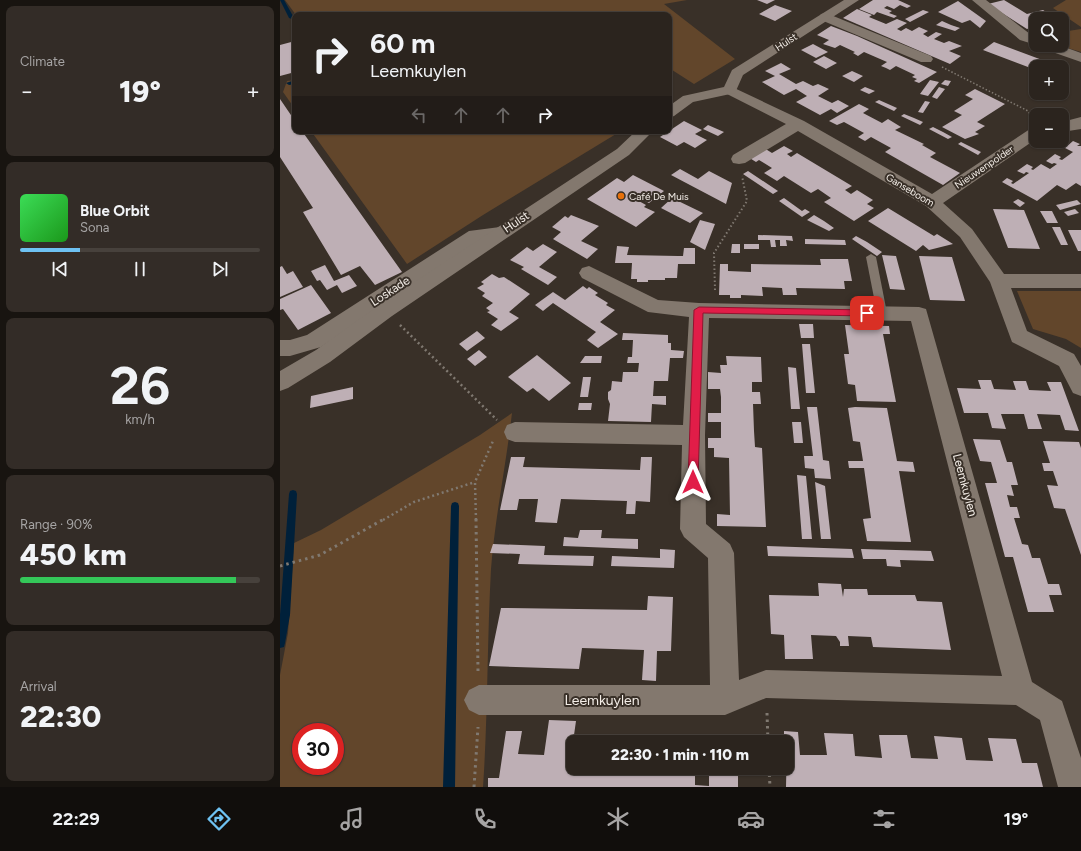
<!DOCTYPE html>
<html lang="en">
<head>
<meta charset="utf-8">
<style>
	body { margin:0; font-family:Figtree,sans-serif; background:#332c27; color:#f1f3f6; height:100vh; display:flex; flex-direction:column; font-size:15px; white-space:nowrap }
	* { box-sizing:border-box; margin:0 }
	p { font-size:13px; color:#a6a4a4 }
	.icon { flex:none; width:22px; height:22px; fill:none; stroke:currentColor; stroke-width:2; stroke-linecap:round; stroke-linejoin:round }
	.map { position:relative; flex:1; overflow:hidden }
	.drawer { display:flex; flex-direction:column; gap:6px; padding:6px; background:#181410; width:280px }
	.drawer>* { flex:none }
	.banner { position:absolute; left:12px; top:12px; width:380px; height:122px; border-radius:8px; box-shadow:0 1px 3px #0004,0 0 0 1px #47413c; background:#2b241e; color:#f1f3f6; overflow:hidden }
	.tools { position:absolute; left:749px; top:12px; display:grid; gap:8px }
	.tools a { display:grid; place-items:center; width:40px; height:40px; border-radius:8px; background:#2b241e; box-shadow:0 1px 3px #0004,0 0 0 1px #47413c; font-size:20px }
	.speed { position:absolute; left:12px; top:723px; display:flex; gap:8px; font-size:20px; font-weight:700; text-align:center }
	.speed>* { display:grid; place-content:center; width:52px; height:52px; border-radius:50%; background:#2b241e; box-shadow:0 1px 3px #0004,0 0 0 1px #47413c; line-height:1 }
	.speed .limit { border:6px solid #d22; background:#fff; color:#111 }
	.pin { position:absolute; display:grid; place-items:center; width:34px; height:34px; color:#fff; margin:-17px; border-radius:8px; box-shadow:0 2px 6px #0006 }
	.me { position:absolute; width:44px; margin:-22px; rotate:0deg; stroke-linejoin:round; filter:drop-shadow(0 0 3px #0008) }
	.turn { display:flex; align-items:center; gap:14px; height:84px; padding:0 12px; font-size:18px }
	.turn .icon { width:52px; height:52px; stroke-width:2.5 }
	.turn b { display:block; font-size:28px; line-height:34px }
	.lanes { display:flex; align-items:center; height:38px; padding:0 12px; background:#0003; justify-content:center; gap:20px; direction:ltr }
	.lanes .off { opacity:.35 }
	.big { font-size:30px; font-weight:800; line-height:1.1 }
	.drawer .widget { flex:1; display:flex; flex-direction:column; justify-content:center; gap:6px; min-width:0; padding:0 14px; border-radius:8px; background:#332c27 }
	.drawer .dial { align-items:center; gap:0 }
	.dial b { font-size:52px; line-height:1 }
	.song { display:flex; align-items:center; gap:12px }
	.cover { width:48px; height:48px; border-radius:6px; background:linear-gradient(135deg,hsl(130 70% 55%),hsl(120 70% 35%)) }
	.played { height:4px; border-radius:2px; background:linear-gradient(90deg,#6ec2f3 25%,#47413c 25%) }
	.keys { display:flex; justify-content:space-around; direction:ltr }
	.heat { display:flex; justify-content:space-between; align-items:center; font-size:22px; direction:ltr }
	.charge { height:6px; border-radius:3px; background:linear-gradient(90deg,#34c759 90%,#47413c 0) }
	.trip { position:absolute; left:286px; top:735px; width:228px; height:40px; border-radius:8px; background:#2b241e; box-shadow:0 1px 3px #0004,0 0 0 1px #47413c; font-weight:800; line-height:40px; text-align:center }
	.tab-bar { display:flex; height:64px; justify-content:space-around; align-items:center; background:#110e0c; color:#a6a4a4 }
	.tab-bar .icon { width:28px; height:28px }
	.tab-bar .selected { color:#6ec2f3 }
	.tab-bar b { font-size:18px; color:#f1f3f6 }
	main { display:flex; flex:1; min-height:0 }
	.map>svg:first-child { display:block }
	.green { fill:#62462b; fill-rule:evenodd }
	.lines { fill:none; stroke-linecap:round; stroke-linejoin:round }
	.stream { fill:#00203a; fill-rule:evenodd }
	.building { fill:#beafb5 }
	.path-far3 { stroke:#807971; stroke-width:1.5; stroke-dasharray:1.5 2; stroke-linecap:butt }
	.path-far2 { stroke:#807971; stroke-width:2; stroke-dasharray:1.5 2.5; stroke-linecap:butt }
	.path-far1 { stroke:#807971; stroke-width:2.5; stroke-dasharray:2 3; stroke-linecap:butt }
	.path { stroke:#807971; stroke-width:3; stroke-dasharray:2.5 4; stroke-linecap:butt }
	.lane { fill:#83786e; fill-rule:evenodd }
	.street { fill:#83786e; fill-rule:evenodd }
	.secondary { fill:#83786e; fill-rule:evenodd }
	.route { fill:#e11d48; stroke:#92132f }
	.food-dot { fill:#e8710a; stroke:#393028; stroke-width:1.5 }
	.labels { text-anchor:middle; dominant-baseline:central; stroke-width:4; stroke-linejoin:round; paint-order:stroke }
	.far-street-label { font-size:10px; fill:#f4eee8; stroke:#393028 }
	.far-poi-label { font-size:10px; fill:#f4eee8; stroke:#393028; text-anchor:start }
	.street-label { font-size:12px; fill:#f4eee8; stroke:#393028 }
	.near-street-label { font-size:14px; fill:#f4eee8; stroke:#393028 }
</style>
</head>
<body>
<main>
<section class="drawer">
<div class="widget"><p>Climate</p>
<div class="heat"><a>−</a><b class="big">19°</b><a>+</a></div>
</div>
<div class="widget">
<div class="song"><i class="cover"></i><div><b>Blue Orbit</b><p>Sona</p></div></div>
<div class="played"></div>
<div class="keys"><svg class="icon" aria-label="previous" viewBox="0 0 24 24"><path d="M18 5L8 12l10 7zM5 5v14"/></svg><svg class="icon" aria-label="pause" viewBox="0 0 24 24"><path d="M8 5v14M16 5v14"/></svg><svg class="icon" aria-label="next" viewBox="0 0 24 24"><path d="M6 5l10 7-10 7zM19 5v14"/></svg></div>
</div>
<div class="widget dial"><b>26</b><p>km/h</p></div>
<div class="widget"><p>Range · 90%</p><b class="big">450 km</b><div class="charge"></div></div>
<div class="widget"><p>Arrival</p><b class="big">22:30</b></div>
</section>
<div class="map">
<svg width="801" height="787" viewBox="0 0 801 787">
	<rect width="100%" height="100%" fill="#393028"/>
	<path class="green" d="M5 0H407L384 4 455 59 414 84 389 68V15H16Z
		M786 0H801V27L773 8Z
		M801 29V52L778 45H782V32Z
		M15 80V109L3 92 7 81Z
		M31 131H334L336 134 203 215 127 264Z
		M737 291H801V348L786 339 753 329Z
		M232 413C226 466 215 517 211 569 207 642 208 715 203 787H0V675L8 633 14 543 41 530 200 435ZM21 732H55V766H21Z"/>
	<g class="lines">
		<path class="stream" d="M0 0H4L13 16 15 17V20L9 18Z
			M15 80V84L9 85 6 83Z
			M13 490 16 491 17 494 10 615 5 643 4 647 0 648V615L9 494 10 491Z
			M175 502 178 503 179 506 175 787H163L171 506 172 503Z"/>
	</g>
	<path class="building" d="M477 0H495L487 4Z
		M593 0H618L631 6 627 8 620 5 614 9 607 6 604 8 612 11 609 13 617 16 614 18 597 12 594 15 579 9Z
		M724 0 747 14 763 10 777 19H756V26L747 29 708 4Z
		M678 1 706 21 700 28 690 20 682 23 658 12Z
		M495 5 512 11 495 21 479 14Z
		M577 9 592 15 589 17 606 24 617 19 627 23 617 29 621 31 626 28 632 31 639 27 648 31 643 34 648 37 656 32 662 34 654 39 664 43 669 41 682 46 669 51 681 56 670 64 563 18Z
		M643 10 649 12 630 22 625 19Z
		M662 21 671 25 680 28 675 31 656 25Z
		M551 26 577 36 657 72 639 83 634 81 637 79 632 77 635 75 616 66 610 70 606 68 601 66 607 62 584 52 578 56 573 53 575 52 560 45 555 48 543 44 549 40 537 35Z
		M15 41V72L0 76V45Z
		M714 42 781 67H756V70L703 50Z
		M533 44 548 52 536 58 521 50Z
		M544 56 557 63 546 69 533 62Z
		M501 63 511 69 499 74 516 84 523 81 533 86 538 84 549 89 538 96 552 103 558 100 569 106 557 113 551 109 540 115 516 102 527 96 516 89 504 95 482 82 495 76 485 71Z
		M572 71 583 76 574 82 562 76Z
		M650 80 659 82 648 96 640 94Z
		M665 80 671 81 668 86 661 84Z
		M585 87 595 91 589 94 580 90Z
		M659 87 665 89 657 99 652 97Z
		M695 89 725 104 697 122 705 126 695 132 699 134 685 139 662 127 682 115 674 111 693 99 685 95Z
		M0 99 15 121V131H22L122 272 95 285 80 266 61 275 23 212 33 208 0 157Z
		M599 100 617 108 614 111 595 102Z
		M645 101 650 102 643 113 638 112Z
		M579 104 589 109 583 113 602 123 608 119 621 127 615 130 644 144 642 145 656 153 650 157 680 173 663 185 605 152 611 148 591 137 585 141 578 137 584 133 564 122 557 125 549 121Z
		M624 114 634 118 643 122 640 125 621 116Z
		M404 121 422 130 415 134 427 140 415 148 404 142 397 146 380 137Z
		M428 125 444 132 438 136 423 129Z
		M653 127 663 132 672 137 668 139 649 129Z
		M793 141 800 144 797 146H801V186L796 183 786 190 777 185 757 201 722 182 727 178 733 181 731 183 733 184 749 173 746 172 744 174 737 171 747 164 753 167 751 169 753 170 761 164 770 169 777 164 774 163 772 164 766 161 775 154 781 157 779 159 782 160 793 152 785 148Z
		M681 142 701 152 698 155 678 144Z
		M504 146 513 151 507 154 511 157 517 153 572 186 565 190 571 194 577 190 593 200 587 204 594 208 574 221 544 202 551 198 538 189 531 193 504 176 497 181 484 173 492 168 479 160 476 162 468 157 484 148 492 153Z
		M400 169 418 179 429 171 452 183 446 204 391 175Z
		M468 171 498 191 493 194 463 174Z
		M353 175 384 191 369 203 352 194 350 196 366 205 364 207 375 212 356 227 307 199 337 178 344 182Z
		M392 198 423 213 410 223 381 208Z
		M504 198 522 211 525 209 530 212 522 217 499 201Z
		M738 199 745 203 740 207 733 202Z
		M797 200 801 204 780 210 776 205Z
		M608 208 654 236 657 234 673 244 649 250 643 245 636 251 588 221Z
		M713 209 744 210 760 249 728 248Z
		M795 209 799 213 788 216 784 212Z
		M760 211H772L778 223H767Z
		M291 215 319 226 301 241 318 249 307 259 273 239 281 232 272 227 285 216 288 218Z
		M534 215 544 221 554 228 549 231 527 220Z
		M420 220 435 224 425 250 410 242Z
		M772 227H780L788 245H781Z
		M788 230H801V251H798Z
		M478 235 512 236 513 241 506 240 507 246H500V240H495L496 247H491L490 240H478Z
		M576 236 587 242 602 252 597 256 572 239Z
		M525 239 565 240 566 245 525 244Z
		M263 244 277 252 259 267 277 277 268 285 241 269 244 267 230 260 247 247 253 251Z
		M452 244H460V253H451Z
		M464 244H479V249H464Z
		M337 246 349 247 347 255 398 256H403L404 248H415V264H398L397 278H385V280H368V282H357V279H351L352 263H335Z
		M602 255 616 256 625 290 610 289Z
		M639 256 672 257 685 301 650 300Z
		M540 259H568L572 281H564L565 289 516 288 517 295H503L502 288 482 287 483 296 461 295V298H450V295H439L440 264H448V271L471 272V264L541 265Z
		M45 265 54 281 69 275 77 286 62 293 57 285 47 290 40 280 37 281 31 271Z
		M2 266 7 274 13 271 23 287 0 297V267Z
		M212 274 219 278 224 277 250 294 229 312 239 318 221 331 211 325 218 319 207 312 210 311 206 308 213 303 202 296 205 293 197 288 204 284 201 282Z
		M31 285 51 313 18 330 3 309 0 310V299Z
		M303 286 307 289 309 287 318 293 315 295 328 303 326 305 335 310 320 322 338 334 318 348 307 340 316 332 273 303 263 311 255 305 273 292 285 300Z
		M519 324H533L534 338H521Z
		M565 325 609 326 610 334H603L616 402 577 401 575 385 568 384 564 354H569Z
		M197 331 205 338 187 351 179 344Z
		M343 333 388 335V343H391V350L404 351 403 358H390L388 381H374L373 396H386V405L372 404 371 422 328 421 330 404 328 399V392L331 390 332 381 342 382 343 372H358L359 363H347L348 357H352L353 340H342Z
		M522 344H530L535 393H526Z
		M199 350 207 357 195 366 187 359Z
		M257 355 291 383 269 401 253 388 247 392 228 377Z
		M305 356H322L321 363H300Z
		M446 356 481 357 482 382H472V392H480L481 404H473L474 431 475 447 482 448 486 527 437 526V514L450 515 449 458 434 457V448H428V438H441V422H428V413H441V397L440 389H428V372L441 373 440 365H447Z
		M508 367 516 368 520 409H511Z
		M303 377H311L308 397H300Z
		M698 380H711L714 389 736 390 733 381H746L749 390 771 391 767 382H781L799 431 785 430 780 415 757 414 762 429H748L744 414H721L726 429 712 428 708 413H684L677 388 701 389Z
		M73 387V399L30 408 31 396Z
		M299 403H312L311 410H298Z
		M527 407H537L543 460 549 461 551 479 535 478 534 469 525 468 524 456H533Z
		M575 407 607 408 617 461 633 462 635 472 619 471 631 542 587 541 583 519 591 518 584 468H569L568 461H583L580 442 573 441 568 408Z
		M512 422H521L523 443H514Z
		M693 439 720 440 727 462H732L738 485H731L734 496 727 495 730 507H737L740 518H734L742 544 748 545 752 558H760L768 584H779L782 595H769L774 612H748L733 557H725L705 483H717L711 462 700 461Z
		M763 441 799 442 801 448V555L785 509 774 508 767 485 778 486 773 471H764L762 463H770Z
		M231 457H245L243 467 360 470 361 457H372L370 502 356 501 355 514H346L347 501 281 499 277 523 255 522 258 499H239L237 510H220Z
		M517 475 526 476 532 539H522Z
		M535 482 545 486 551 539H541Z
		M300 530H322L321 538 358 539V549L283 546 284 537 298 538Z
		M213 544 265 546 264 555 314 556 313 566 238 564 240 554 210 553Z
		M487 546 572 549 574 558 488 556Z
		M380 549 395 550 394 568 331 566 332 556 380 558Z
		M581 549 651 551 654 561 620 560 621 567 607 566 606 559H583Z
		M538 583 561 584 563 597 564 589H587L588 595H635L637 601 662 602 671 650 593 647 591 637 568 636 569 646H560V642L556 636 531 635 533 659H505L504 635 491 634 489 595 539 596Z
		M368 596 393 597 391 651H377L376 681 362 680 364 650 302 648 299 669 209 666 221 608 367 610Z
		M269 720 296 721 293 742V768H415V785L429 786V768H458V787H208V778H219L226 731H242L238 754 264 755Z
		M504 731 518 732 520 755H547L544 733 573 734 575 756 589 757 602 758 599 735H627L631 758 658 759 654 736 682 738 686 760 713 761 708 738 736 739 742 763H757L763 787H506L507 742H504Z
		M321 734 349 735V742H320Z"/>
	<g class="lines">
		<path class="path-far3" d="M662 67 748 111 750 115"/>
		<path class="path-far2" d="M435 290 434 253 467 201 462 176"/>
		<path class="path-far1" d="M120 325 217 420
			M103 520 134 502 195 482
			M196 520 195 482 213 441"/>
		<path class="path" d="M196 519 198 672
			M0 566 40 555 104 519
			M487 713 488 742
			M489 768 490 787
			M194 787 198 727"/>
		<path class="lane" d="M591 254 596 257 607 313 602 317 597 313 586 257Z"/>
		<path class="street" d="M692 0H706L750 34 756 36V45L740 40Z
			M546 13 651 56 653 59 651 62H641L541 20 539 17 541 14Z
			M759 45H779L801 53V62L761 48Z
			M450 86 524 121 652 194 750 129 756 127V139L663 203 692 229 724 274H801V288H731L747 331 794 354 801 366V396L793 393 779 366 732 342 710 282 680 237 646 206 518 131 465 163 459 164 453 163 451 159 453 155 506 124 445 93 443 90 445 87Z
			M801 117V129L782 132V122Z
			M220 227 226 229 229 233 226 237 199 241 41 347 10 356H0V340H10L27 335 189 231Z
			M309 266 378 300 419 303 639 307 646 309 752 682 782 701 801 758V787H778L760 720 736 705 486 698 445 715H199L189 710 184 700 189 690 199 685H430L428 558 404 537 400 529 402 445 235 442 227 439 224 432 227 425 235 422 403 425 409 317 368 312 302 278 299 273 302 268ZM429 318 631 321 722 676 486 670 459 680 454 553 450 544 426 524 425 435Z"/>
		<path class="secondary" d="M564 0H579L463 75 455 93 413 102 394 116 389 118V106L403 96 444 87 452 70Z
			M356 131H373L349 155 112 316 50 362 8 388 0 391V371L36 350 98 306 337 149Z"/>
	</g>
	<path class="route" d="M419 307 587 310 591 313 587 316 423 313 418 482 413 486 408 482 414 310Z"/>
	<circle class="food-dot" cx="341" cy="196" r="4"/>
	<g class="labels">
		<g class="far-street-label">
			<text transform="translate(506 42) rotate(-33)">Hulst</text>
			<text transform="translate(704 167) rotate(-34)">Nieuwenpolder</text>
			<text transform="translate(630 190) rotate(31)">Ganseboom</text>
		</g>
		<g class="far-poi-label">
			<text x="349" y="196">Café De Muis</text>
		</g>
		<g class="street-label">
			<text transform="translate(236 222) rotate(-34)">Hulst</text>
			<text transform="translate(110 291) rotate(-33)">Loskade</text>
			<text transform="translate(685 485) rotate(75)">Leemkuylen</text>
		</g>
		<g class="near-street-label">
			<text x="322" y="700">Leemkuylen</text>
		</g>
	</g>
</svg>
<div class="tools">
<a><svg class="icon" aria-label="search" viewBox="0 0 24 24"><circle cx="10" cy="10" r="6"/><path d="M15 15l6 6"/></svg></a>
<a>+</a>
<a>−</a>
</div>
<div class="speed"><div class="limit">30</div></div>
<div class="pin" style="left:587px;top:313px;background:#d93025"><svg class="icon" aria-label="arrive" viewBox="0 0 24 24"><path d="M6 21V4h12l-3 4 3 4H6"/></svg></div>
<svg class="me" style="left:413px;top:482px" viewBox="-20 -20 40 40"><path d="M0-17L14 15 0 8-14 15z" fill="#e11d48" stroke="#fff" stroke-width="4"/></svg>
<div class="trip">22:30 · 1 min · 110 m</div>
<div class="banner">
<div class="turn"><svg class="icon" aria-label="right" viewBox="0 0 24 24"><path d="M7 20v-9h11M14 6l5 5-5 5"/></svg><div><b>60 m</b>Leemkuylen</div></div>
<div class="lanes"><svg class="icon off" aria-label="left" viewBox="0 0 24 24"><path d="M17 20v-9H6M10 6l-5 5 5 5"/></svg><svg class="icon off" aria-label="ahead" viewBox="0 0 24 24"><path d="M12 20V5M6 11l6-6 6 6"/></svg><svg class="icon off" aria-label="ahead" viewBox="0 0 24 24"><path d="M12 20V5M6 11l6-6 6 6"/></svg><svg class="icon" aria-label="right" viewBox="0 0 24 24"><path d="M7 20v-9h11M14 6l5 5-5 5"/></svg></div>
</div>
</div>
</main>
<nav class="tab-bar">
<b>22:29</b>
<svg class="icon selected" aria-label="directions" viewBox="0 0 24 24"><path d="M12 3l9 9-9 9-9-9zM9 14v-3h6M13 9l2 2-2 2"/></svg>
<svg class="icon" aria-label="music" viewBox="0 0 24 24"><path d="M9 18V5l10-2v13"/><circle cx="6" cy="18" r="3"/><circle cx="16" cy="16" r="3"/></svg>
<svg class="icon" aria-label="phone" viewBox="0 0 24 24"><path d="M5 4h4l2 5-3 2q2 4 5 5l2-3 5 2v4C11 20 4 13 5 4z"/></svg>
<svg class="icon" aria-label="climate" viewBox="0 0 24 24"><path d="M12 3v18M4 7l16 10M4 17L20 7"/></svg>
<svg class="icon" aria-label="car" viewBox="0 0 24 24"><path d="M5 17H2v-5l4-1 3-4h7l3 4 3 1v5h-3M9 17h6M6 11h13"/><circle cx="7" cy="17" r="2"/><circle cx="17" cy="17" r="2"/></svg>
<svg class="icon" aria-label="filters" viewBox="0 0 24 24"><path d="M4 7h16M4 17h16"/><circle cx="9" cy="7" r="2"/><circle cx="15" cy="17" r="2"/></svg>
<b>19°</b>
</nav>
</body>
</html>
